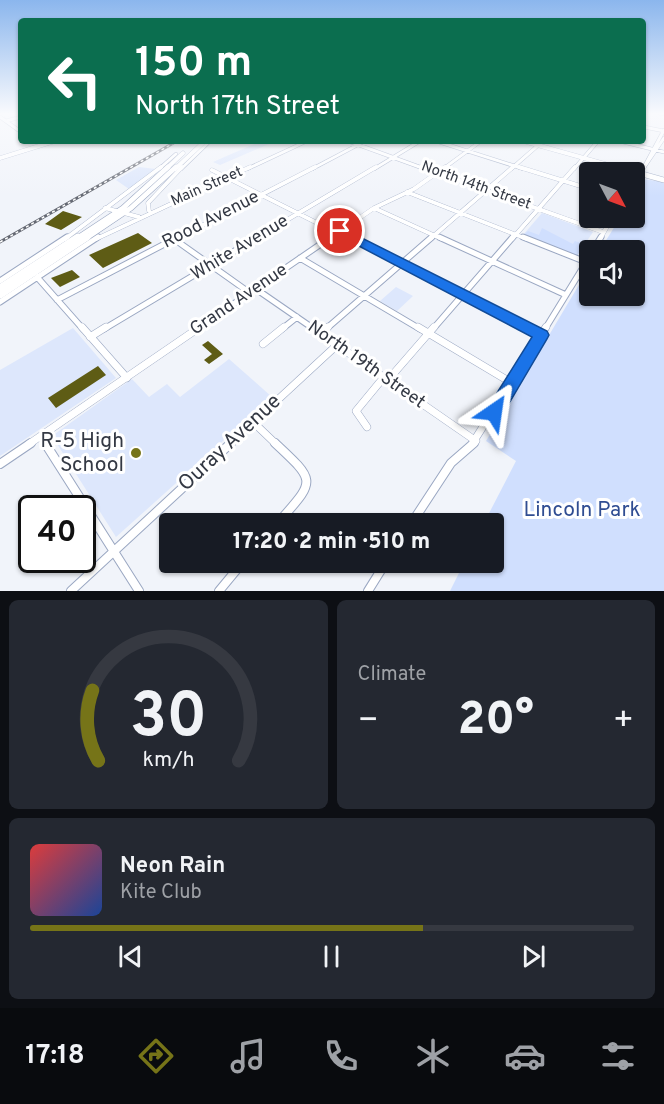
<!DOCTYPE html>
<html lang="en">
<head>
<meta charset="utf-8">
<style>
	body { margin:0; font-family:Overpass,sans-serif; background:#242831; color:#f1f3f6; height:100vh; display:flex; flex-direction:column; font-size:22px; white-space:nowrap }
	* { box-sizing:border-box; margin:0 }
	p { font-size:20px; color:#9ea1a6 }
	.icon { flex:none; width:33px; height:33px; fill:none; stroke:currentColor; stroke-width:2; stroke-linecap:round; stroke-linejoin:round }
	.map { position:relative; height:591px; overflow:hidden }
	.details { display:flex; flex-direction:column; gap:9px; padding:9px; background:#0d0f14; flex:1 }
	.details>* { flex:none }
	.hud { position:absolute; left:18px; top:18px; width:628px; height:126px; border-radius:6px; box-shadow:0 2px 4px #0004; background:#0b6e4f; color:#fff; overflow:hidden }
	.needle { width:39px; rotate:131deg }
	.fabs { position:absolute; left:579px; top:162px; display:grid; gap:12px }
	.fabs a { display:grid; place-items:center; width:66px; height:66px; border-radius:6px; background:#171b24; box-shadow:0 2px 4px #0004; font-size:30px }
	.speed { position:absolute; left:18px; top:495px; display:flex; gap:12px; font-size:30px; font-weight:700; text-align:center }
	.speed>* { display:grid; place-content:center; width:78px; height:78px; border-radius:50%; background:#171b24; box-shadow:0 2px 4px #0004; line-height:1 }
	.speed .limit { border:3px solid #111; border-radius:9px; background:#fff; color:#111 }
	.pin { position:absolute; display:grid; place-items:center; width:51px; height:51px; color:#fff; margin:-26px; border:3px solid #fff; border-radius:50%; box-shadow:0 2px 6px #0007 }
	.me { position:absolute; width:66px; margin:-33px; rotate:32deg; stroke-linejoin:round; filter:drop-shadow(0 0 4px #0008) }
	.turn { display:flex; align-items:center; gap:21px; height:126px; padding:0 18px; font-size:27px }
	.turn .icon { width:78px; height:78px; stroke-width:2.5 }
	.turn b { display:block; font-size:42px; line-height:51px }
	.big { font-size:45px; font-weight:800; line-height:1.1 }
	.details .tile { flex:1; display:flex; flex-direction:column; justify-content:center; gap:9px; min-width:0; padding:0 21px; border-radius:9px; background:#242831 }
	.details .dial { align-items:center; gap:0 }
	.dial svg { height:156px; overflow:visible; fill:none; stroke:#363941; stroke-width:7; stroke-linecap:round; text-anchor:middle }
	.dial text { fill:#f1f3f6; stroke:none }
	.song { display:flex; align-items:center; gap:18px }
	.cover { width:72px; height:72px; border-radius:9px; background:linear-gradient(135deg,hsl(0 70% 55%),hsl(220 70% 35%)) }
	.played { height:6px; border-radius:3px; background:linear-gradient(90deg,#767418 65%,#363941 65%) }
	.keys { display:flex; justify-content:space-around; direction:ltr }
	.heat { display:flex; justify-content:space-between; align-items:center; font-size:33px; direction:ltr }
	.details .tiles { flex:1; display:grid; gap:9px; grid-template-columns:1fr 1fr }
	.tile:last-child { grid-column:span 2 }
	.trip { position:absolute; left:159px; top:513px; width:345px; height:60px; border-radius:6px; background:#171b24; box-shadow:0 2px 4px #0004; font-weight:800; line-height:60px; text-align:center }
	.tab-bar { display:flex; height:96px; justify-content:space-around; align-items:center; background:#090b0e; color:#9ea1a6 }
	.tab-bar .icon { width:42px; height:42px }
	.tab-bar .selected { color:#767418 }
	.tab-bar b { font-size:27px; color:#f1f3f6 }
	.map>svg:first-child { display:block }
	.built { fill:#dde7fc }
	.green { fill:#d0dffe }
	.building { fill:#5e5c15 }
	.lines { fill:none; stroke-linecap:round; stroke-linejoin:round }
	.minor-far4-casing { stroke:#9aa7c2; stroke-width:4 }
	.minor-far3-casing { stroke:#9aa7c2; stroke-width:4.5 }
	.minor-far2-casing { stroke:#9aa7c2; stroke-width:7 }
	.minor-far1-casing { stroke:#9aa7c2; stroke-width:8 }
	.minor-casing { stroke:#9aa7c2; stroke-width:10 }
	.major-far2-casing { stroke:#9aa7c2; stroke-width:4.5 }
	.major-far1-casing { stroke:#9aa7c2; stroke-width:6 }
	.major-casing { stroke:#9aa7c2; stroke-width:8 }
	.minor-far4 { stroke:#fff; stroke-width:3 }
	.minor-far3 { stroke:#fff; stroke-width:4 }
	.minor-far2 { stroke:#fff; stroke-width:5 }
	.minor-far1 { stroke:#fff; stroke-width:7 }
	.minor { stroke:#fff; stroke-width:8 }
	.major-far2 { stroke:#fff; stroke-width:4 }
	.major-far1 { stroke:#fff; stroke-width:5 }
	.major { stroke:#fff; stroke-width:7 }
	.rail-casing { stroke:#656973; stroke-width:3 }
	.rail { stroke:#fff; stroke-width:1.5; stroke-dasharray:3; stroke-linecap:butt }
	.route { fill:#1a73e8; stroke:#114b97; stroke-width:1.5 }
	.poi-dot { fill:#767418; stroke:#fff; stroke-width:2 }
	.labels { text-anchor:middle; dominant-baseline:central; stroke-width:6; stroke-linejoin:round; paint-order:stroke }
	.far-street-label { font-size:15px; fill:#343944; stroke:#fff }
	.street-label { font-size:18px; fill:#343944; stroke:#fff }
	.near-poi-label { font-size:21px; fill:#343944; stroke:#fff; text-anchor:end }
	.near-street-label { font-size:21px; fill:#343944; stroke:#fff }
	.near-park-label { font-size:21px; fill:#304d92; stroke:#fff }
</style>
</head>
<body>
<div class="map">
<svg width="664" height="591" viewBox="0 0 664 591">
	<rect width="100%" height="100%" fill="#f1f4fa"/>
	<path class="built" d="M261 141H276L220 165 213 162Z
		M139 167 156 169 129 189 116 180Z
		M542 213 593 232 577 256 523 235Z
		M396 287 413 296 397 311 380 301Z
		M73 328 116 378 0 456V370Z
		M229 359 272 397 116 537 52 436 132 379 149 397 167 384 180 397Z"/>
	<path class="green" d="M643 179 664 182V591H450L464 563 494 562V524L484 523 516 461 486 441 589 268 590 296H634V250H600L620 218H634L635 193Z
		M542 228 573 244 575 241 584 244 577 256 524 235 528 231 539 235Z"/>
	<path class="building" d="M63 211 82 217 61 230 45 224Z
		M138 233 152 243 103 268 89 255Z
		M72 270 80 277 60 287 51 278Z
		M208 341 223 354 209 364 204 360 212 354 202 345Z
		M98 366 106 375 56 408 48 398Z"/>
	<g class="lines">
		<g class="minor-far4-casing">
			<path id="minor-far4" d="M659 113 664 114
				M0 117 21 132
				M6 121 21 117
				M644 127 664 131
				M348 141 425 169
				M436 141 524 169
				M619 141 664 152
				M159 169 176 154
				M181 169 210 141
				M247 169 307 141
				M312 169 365 141
				M374 169 420 141
				M443 169 481 141
				M511 169 543 141
				M574 169 598 141
				M643 169 664 130
				M643 169 664 138"/>
		</g>
		<g class="minor-far3-casing">
			<path id="minor-far3" d="M421 167 603 232
				M519 167 590 189
				M212 170 337 233
				M640 174 644 167
				M634 182 644 167
				M407 192 527 239
				M105 208 139 217
				M374 208 442 239
				M149 211 148 203 182 167
				M340 231 355 239
				M65 239 161 167
				M96 239 250 167
				M176 239 315 167
				M255 239 376 167
				M329 239 374 208 414 189 445 167
				M430 239 513 167
				M512 239 575 167
				M600 239 612 218"/>
		</g>
		<g class="minor-far2-casing">
			<path id="minor-far2" d="M352 237 530 329
				M439 237 566 295
				M523 237 586 262
				M174 239 250 293
				M593 250 601 237
				M300 258 420 329
				M37 277 83 329
				M0 281 67 237
				M256 289 314 329
				M57 300 178 237
				M0 302 98 237
				M104 329 258 237
				M197 329 331 237
				M282 329 297 317
				M326 329 432 237
				M433 329 513 237
				M545 329 590 256"/>
		</g>
		<g class="minor-far1-casing">
			<path id="minor-far1" d="M82 327 127 378
				M311 327 476 441
				M418 327 512 383
				M527 327 542 335
				M321 333 328 327
				M90 337 106 327
				M263 344 284 327
				M388 380 434 327
				M253 422 276 444
				M367 427 356 411 384 377
				M41 437 46 444
				M29 444 200 327
				M230 444 337 345
				M472 444 546 327"/>
		</g>
		<g class="minor-casing">
			<path id="minor" d="M45 443 139 591
				M275 443C318 483 315 480 277 524
				M0 464 31 443
				M411 524 451 463 474 443
				M71 591 231 443
				M219 591 243 562
				M368 591 386 562"/>
		</g>
		<g class="major-far2-casing">
			<path id="major-far2" d="M523 141 623 169
				M0 158 55 141
				M166 169 183 153
				M175 169 205 141"/>
		</g>
		<g class="major-far1-casing">
			<path id="major-far1" d="M617 167 664 180
				M76 239 123 208 168 167
				M85 239 131 208 176 167"/>
		</g>
		<g class="major-casing">
			<path id="major" d="M0 288 78 237
				M0 295 87 237"/>
		</g>
		<use href="#minor-far4" class="minor-far4"/>
		<use href="#minor-far3" class="minor-far3"/>
		<use href="#minor-far2" class="minor-far2"/>
		<use href="#minor-far1" class="minor-far1"/>
		<use href="#minor" class="minor"/>
		<use href="#major-far2" class="major-far2"/>
		<use href="#major-far1" class="major-far1"/>
		<use href="#major" class="major"/>
		<g class="rail-casing">
			<path id="rail" d="M0 242 177 141"/>
		</g>
		<use href="#rail" class="rail"/>
	</g>
	<linearGradient id="sky" x2="0" y2="1"><stop stop-color="#8bb6ed"/><stop offset="0.58" stop-color="#f9fafd"/><stop offset="1" stop-color="#f9fafd" stop-opacity="0"/></linearGradient>
	<rect width="664" height="196" fill="url(#sky)"/>
	<path class="route" d="M336 229H344L547 331 549 335 547 339 501 417 494 420 488 417 485 412 532 337 336 234Z"/>
	<circle class="poi-dot" cx="136" cy="453" r="6"/>
	<g class="labels">
		<g class="far-street-label">
			<text transform="translate(476 186) rotate(20)">North 14th Street</text>
			<text transform="translate(207 187) rotate(-24)">Main Street</text>
		</g>
		<g class="street-label">
			<text transform="translate(211 220) rotate(-27)">Rood Avenue</text>
			<text transform="translate(240 248) rotate(-31)">White Avenue</text>
			<text transform="translate(239 300) rotate(-34)">Grand Avenue</text>
			<text transform="translate(366 365) rotate(35)">North 19th Street</text>
		</g>
		<g class="near-poi-label">
			<text x="124" y="441">R-5 High<tspan x="124" dy="24">School</tspan></text>
		</g>
		<g class="near-street-label">
			<text transform="translate(230 443) rotate(-43)">Ouray Avenue</text>
		</g>
		<g class="near-park-label">
			<text x="582" y="510">Lincoln Park</text>
		</g>
	</g>
</svg>
<div class="fabs">
<a><svg class="needle" viewBox="-14 -14 28 28"><path d="M0-13l5 13h-10z" fill="#e53935"/><path d="M0 13l5-13h-10z" fill="#9ea1a6"/></svg></a>
<a><svg class="icon" aria-label="sound" viewBox="0 0 24 24"><path d="M4 9h4l5-4v14l-5-4H4zM17 9q2 3 0 6"/></svg></a>
</div>
<div class="speed"><div class="limit">40</div></div>
<div class="pin" style="left:340px;top:231px;background:#d93025"><svg class="icon" aria-label="arrive" viewBox="0 0 24 24"><path d="M6 21V4h12l-3 4 3 4H6"/></svg></div>
<svg class="me" style="left:494px;top:412px" viewBox="-20 -20 40 40"><path d="M0-17L14 15 0 8-14 15z" fill="#1a73e8" stroke="#fff" stroke-width="4"/></svg>
<div class="trip">17:20 · 2 min · 510 m</div>
<div class="hud">
<div class="turn"><svg class="icon" aria-label="left" viewBox="0 0 24 24"><path d="M17 20v-9H6M10 6l-5 5 5 5"/></svg><div><b>150 m</b>North 17th Street</div></div>
</div>
</div>
<section class="details">
<div class="tiles">
<div class="tile dial"><svg viewBox="0 0 100 80">
<path d="M14 69A42 42 0 1 1 86 69"/>
<path d="M14 69A42 42 0 0 1 11 33" stroke="#767418"/>
<text x="50" y="56" font-size="32" font-weight="700">30</text>
<text x="50" y="72" font-size="11">km/h</text>
</svg></div>
<div class="tile"><p>Climate</p>
<div class="heat"><a>−</a><b class="big">20°</b><a>+</a></div>
</div>
<div class="tile">
<div class="song"><i class="cover"></i><div><b>Neon Rain</b><p>Kite Club</p></div></div>
<div class="played"></div>
<div class="keys"><svg class="icon" aria-label="previous" viewBox="0 0 24 24"><path d="M18 5L8 12l10 7zM5 5v14"/></svg><svg class="icon" aria-label="pause" viewBox="0 0 24 24"><path d="M8 5v14M16 5v14"/></svg><svg class="icon" aria-label="next" viewBox="0 0 24 24"><path d="M6 5l10 7-10 7zM19 5v14"/></svg></div>
</div>
</div>
</section>
<nav class="tab-bar">
<b>17:18</b>
<svg class="icon selected" aria-label="directions" viewBox="0 0 24 24"><path d="M12 3l9 9-9 9-9-9zM9 14v-3h6M13 9l2 2-2 2"/></svg>
<svg class="icon" aria-label="music" viewBox="0 0 24 24"><path d="M9 18V5l10-2v13"/><circle cx="6" cy="18" r="3"/><circle cx="16" cy="16" r="3"/></svg>
<svg class="icon" aria-label="phone" viewBox="0 0 24 24"><path d="M5 4h4l2 5-3 2q2 4 5 5l2-3 5 2v4C11 20 4 13 5 4z"/></svg>
<svg class="icon" aria-label="climate" viewBox="0 0 24 24"><path d="M12 3v18M4 7l16 10M4 17L20 7"/></svg>
<svg class="icon" aria-label="car" viewBox="0 0 24 24"><path d="M5 17H2v-5l4-1 3-4h7l3 4 3 1v5h-3M9 17h6M6 11h13"/><circle cx="7" cy="17" r="2"/><circle cx="17" cy="17" r="2"/></svg>
<svg class="icon" aria-label="filters" viewBox="0 0 24 24"><path d="M4 7h16M4 17h16"/><circle cx="9" cy="7" r="2"/><circle cx="15" cy="17" r="2"/></svg>
</nav>
</body>
</html>
